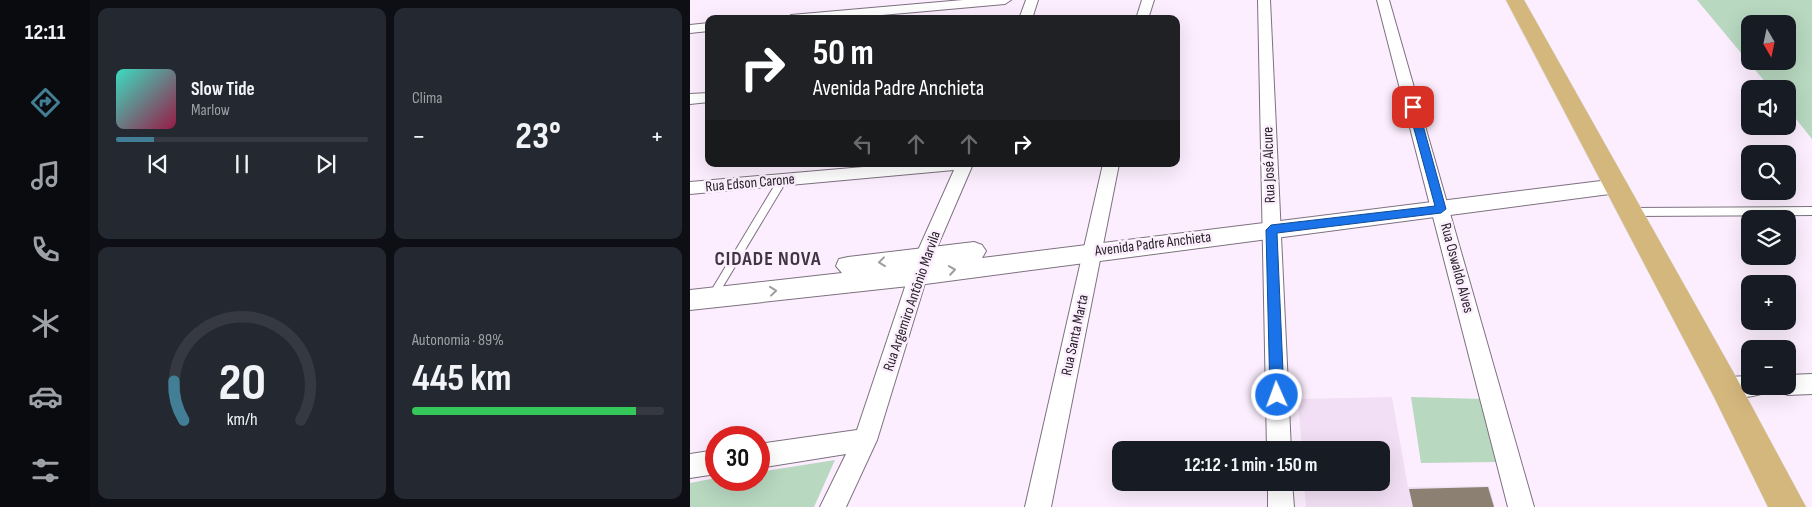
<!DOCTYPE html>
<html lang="pt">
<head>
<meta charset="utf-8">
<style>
	body { margin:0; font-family:"Sofia Sans Condensed",sans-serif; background:#242831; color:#f1f3f6; height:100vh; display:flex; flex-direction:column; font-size:19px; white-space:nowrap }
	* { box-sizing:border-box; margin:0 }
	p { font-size:16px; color:#9ea1a6 }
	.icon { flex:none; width:28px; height:28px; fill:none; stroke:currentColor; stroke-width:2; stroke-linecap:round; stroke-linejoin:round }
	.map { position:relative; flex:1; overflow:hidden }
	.panel { display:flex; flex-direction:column; gap:8px; padding:8px; background:#0d0f14; width:600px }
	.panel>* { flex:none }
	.banner { position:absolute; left:15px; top:15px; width:475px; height:152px; border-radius:10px; box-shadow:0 5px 20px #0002; background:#202124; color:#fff; overflow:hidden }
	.needle { width:32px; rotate:171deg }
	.buttons { position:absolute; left:1051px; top:15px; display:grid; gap:10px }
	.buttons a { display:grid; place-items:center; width:55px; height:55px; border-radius:10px; background:#171b24; box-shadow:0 5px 20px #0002; font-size:25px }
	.speed { position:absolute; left:15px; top:426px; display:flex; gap:10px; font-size:25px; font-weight:700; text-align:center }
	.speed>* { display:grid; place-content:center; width:65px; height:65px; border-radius:50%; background:#171b24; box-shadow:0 5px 20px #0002; line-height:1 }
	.speed .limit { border:8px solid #d22; background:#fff; color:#111 }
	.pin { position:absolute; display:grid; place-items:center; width:42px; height:42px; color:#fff; margin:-21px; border-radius:10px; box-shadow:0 2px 8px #0006 }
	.me { position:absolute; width:55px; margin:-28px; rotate:358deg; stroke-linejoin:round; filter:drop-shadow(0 0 4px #0008) }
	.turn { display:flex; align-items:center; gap:18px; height:105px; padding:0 25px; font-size:22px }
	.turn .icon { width:65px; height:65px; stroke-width:2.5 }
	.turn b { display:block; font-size:35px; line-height:42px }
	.lanes { display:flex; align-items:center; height:48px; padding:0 25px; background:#0003; justify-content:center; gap:25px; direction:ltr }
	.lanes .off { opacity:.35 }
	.big { font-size:38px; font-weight:700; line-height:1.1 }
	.panel .widget { flex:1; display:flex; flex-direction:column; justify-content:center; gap:8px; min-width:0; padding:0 18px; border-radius:10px; background:#242831 }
	.panel .dial { align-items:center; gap:0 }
	.dial svg { height:130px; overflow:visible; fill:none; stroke:#363941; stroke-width:7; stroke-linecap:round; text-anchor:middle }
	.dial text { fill:#f1f3f6; stroke:none }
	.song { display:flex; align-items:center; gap:15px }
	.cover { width:60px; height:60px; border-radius:8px; background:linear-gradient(135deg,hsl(170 70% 55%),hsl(340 70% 35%)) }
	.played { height:5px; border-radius:2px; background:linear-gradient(90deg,#427e95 15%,#363941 15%) }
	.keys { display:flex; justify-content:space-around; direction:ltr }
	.heat { display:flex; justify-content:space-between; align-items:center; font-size:28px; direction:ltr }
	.charge { height:8px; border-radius:4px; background:linear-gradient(90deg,#34c759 89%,#363941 0) }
	.panel .tiles { flex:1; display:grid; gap:8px; grid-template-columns:repeat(2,1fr) }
	.trip { position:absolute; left:422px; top:441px; width:278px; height:50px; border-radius:10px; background:#171b24; box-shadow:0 5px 20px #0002; font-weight:700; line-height:50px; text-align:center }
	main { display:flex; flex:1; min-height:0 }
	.tabs { display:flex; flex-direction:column; width:90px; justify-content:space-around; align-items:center; background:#090b0e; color:#9ea1a6 }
	.tabs .icon { width:35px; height:35px }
	.tabs .on { color:#427e95 }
	.tabs b { font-size:22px; color:#f1f3f6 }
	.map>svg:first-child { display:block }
	.built { fill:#f2dff5 }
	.green { fill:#b8d8c0; fill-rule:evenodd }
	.building { fill:#8b8071 }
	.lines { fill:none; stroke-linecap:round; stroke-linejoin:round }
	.service-casing { stroke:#7d717f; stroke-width:10 }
	.minor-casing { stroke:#7d717f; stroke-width:2 }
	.tertiary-casing { stroke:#7d717f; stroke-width:2 }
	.primary-casing { stroke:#dcdcdc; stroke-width:1 }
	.service { stroke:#fff; stroke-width:8 }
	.minor { fill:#fff; fill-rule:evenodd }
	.tertiary { fill:#fff; fill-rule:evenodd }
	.primary { fill:#d4b77d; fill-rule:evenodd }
	.oneway { stroke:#9d9c9e }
	.route { fill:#1a73e8; stroke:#114b97 }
	.labels { text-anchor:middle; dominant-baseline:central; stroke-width:5; stroke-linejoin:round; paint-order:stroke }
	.street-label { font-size:15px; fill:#262227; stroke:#fceefe }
	.district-label { font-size:20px; font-weight:bold; letter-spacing:1px; fill:#403642; stroke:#fceefe }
</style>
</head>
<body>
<main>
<nav class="tabs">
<b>12:11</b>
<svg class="icon on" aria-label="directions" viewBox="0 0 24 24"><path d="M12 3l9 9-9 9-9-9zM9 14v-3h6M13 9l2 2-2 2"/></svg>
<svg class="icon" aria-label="music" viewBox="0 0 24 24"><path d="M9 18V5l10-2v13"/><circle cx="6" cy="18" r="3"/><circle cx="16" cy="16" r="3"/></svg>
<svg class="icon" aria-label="phone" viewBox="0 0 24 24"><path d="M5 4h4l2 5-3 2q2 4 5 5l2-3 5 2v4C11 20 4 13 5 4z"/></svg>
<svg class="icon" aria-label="climate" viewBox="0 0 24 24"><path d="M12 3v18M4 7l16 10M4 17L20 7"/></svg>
<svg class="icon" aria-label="car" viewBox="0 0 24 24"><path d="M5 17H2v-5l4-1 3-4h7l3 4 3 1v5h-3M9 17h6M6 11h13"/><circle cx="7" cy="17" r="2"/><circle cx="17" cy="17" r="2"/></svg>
<svg class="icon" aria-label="filters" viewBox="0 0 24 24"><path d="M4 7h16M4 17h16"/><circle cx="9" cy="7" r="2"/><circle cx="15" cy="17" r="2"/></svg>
</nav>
<section class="panel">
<div class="tiles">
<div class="widget">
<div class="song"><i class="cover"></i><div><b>Slow Tide</b><p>Marlow</p></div></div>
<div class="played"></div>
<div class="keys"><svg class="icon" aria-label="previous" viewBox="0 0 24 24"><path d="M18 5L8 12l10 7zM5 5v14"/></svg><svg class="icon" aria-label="pause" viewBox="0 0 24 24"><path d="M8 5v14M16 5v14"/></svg><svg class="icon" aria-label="next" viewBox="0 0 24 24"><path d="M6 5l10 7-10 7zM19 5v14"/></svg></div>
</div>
<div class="widget"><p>Clima</p>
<div class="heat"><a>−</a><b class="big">23°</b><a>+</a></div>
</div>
<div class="widget dial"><svg viewBox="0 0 100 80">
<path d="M14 69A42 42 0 1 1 86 69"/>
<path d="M14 69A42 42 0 0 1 8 45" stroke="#427e95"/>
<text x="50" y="56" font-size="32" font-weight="700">20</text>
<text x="50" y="72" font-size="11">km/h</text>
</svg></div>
<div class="widget"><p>Autonomia · 89%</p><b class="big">445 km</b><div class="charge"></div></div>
</div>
</section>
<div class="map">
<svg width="1122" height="507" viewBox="0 0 1122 507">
	<rect width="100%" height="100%" fill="#fceefe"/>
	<path class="built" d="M702 397 718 487 799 486 805 507H616L614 483 691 482V450H612L608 399Z"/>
	<path class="green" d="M1007 0H1122V139L1098 109V89H1081ZM1060 24H1098V61H1060Z
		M721 397 793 399 806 462 731 463Z
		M145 460 124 507H0V483L26 478V480H69V472Z"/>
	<path class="building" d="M798 487 804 507H723L719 489Z"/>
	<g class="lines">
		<g class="service-casing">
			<path id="service" d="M942 212 1122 211
				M22 297 93 179"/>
		</g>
		<g class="minor-casing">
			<path id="minor" d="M273 0H321L315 4 147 19H95L101 15Z
				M336 0H348L342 19H329Z
				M452 0H464L458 19H446Z
				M568 0H580L601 450H577Z
				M687 0H699L844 507H818Z
				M19 23V31L0 33V25Z
				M19 93V102L0 104V94Z
				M208 164H283L243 257 187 440 156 507H130L156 454 69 468V444L167 430 225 257 264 170 0 194V182Z
				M413 164H429L361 507H335Z
				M1122 374V394L1098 395 1090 392 1088 386H1098V375Z
				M1060 376V386H1077L1074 393C1060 398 1041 399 1027 394L1024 387 1027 380 1035 377Z
				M26 450V474L0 478V454Z
				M578 482H602L604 507H578Z"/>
		</g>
		<g class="tertiary-casing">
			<path id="tertiary" d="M927 179 935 182 938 187 935 192 228 285 0 310V290L152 273 146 266 149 259 158 257 284 242 292 245 296 251 292 258Z"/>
		</g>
		<g class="primary-casing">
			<path id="primary" d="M816 0H834L1046 377 1116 507H1078L1024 397Z"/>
		</g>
		<use href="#service" class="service"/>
		<use href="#minor" class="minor"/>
		<use href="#tertiary" class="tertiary"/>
		<use href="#primary" class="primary"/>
	</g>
	<defs><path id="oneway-chevron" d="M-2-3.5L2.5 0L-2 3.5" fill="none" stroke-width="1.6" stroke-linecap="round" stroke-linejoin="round" transform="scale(1.25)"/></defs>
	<g class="oneway">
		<use href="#oneway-chevron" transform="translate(192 262) rotate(173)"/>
		<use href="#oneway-chevron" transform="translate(262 270) rotate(-8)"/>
		<use href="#oneway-chevron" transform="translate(83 291) rotate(-6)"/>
	</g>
	<path class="route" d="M723 104 728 107 756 209 751 213 587 233 594 395 592 399 587 401 582 399 580 395 576 230 581 225 745 206 718 107Z"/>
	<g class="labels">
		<g class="street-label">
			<text transform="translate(579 165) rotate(-92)">Rua José Alcure</text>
			<text transform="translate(60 183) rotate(-5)">Rua Edson Carone</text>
			<text transform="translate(463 244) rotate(-7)">Avenida Padre Anchieta</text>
			<text transform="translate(767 268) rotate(75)">Rua Oswaldo Alves</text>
			<text transform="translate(222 301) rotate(-71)">Rua Argemiro Antônio Marvila</text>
			<text transform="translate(385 335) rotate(-78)">Rua Santa Marta</text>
		</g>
		<g class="district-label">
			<text x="78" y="259">CIDADE NOVA</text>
		</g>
	</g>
</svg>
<div class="buttons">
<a><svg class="needle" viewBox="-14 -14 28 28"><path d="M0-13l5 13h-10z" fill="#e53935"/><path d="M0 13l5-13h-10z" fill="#9ea1a6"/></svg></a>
<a><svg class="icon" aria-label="sound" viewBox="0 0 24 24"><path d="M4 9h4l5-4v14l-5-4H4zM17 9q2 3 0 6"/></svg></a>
<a><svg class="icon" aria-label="search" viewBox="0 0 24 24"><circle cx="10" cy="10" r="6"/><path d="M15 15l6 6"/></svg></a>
<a><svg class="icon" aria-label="layers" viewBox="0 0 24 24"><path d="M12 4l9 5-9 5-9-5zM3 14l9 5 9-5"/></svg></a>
<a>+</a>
<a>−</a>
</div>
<div class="speed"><div class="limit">30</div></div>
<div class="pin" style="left:723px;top:107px;background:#d93025"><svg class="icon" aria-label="arrive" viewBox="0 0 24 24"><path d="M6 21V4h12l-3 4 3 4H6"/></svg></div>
<svg class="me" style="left:587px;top:395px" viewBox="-20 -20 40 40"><circle r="17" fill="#1a73e8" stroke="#fff" stroke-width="3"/><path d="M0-11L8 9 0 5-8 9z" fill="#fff"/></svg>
<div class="trip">12:12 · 1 min · 150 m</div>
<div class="banner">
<div class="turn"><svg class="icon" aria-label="right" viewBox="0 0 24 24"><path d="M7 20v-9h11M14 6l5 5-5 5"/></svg><div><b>50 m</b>Avenida Padre Anchieta</div></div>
<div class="lanes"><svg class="icon off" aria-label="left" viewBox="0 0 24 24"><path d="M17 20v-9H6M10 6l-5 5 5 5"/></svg><svg class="icon off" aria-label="ahead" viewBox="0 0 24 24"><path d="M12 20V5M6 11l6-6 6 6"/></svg><svg class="icon off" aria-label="ahead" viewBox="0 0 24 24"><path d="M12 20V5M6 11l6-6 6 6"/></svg><svg class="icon" aria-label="right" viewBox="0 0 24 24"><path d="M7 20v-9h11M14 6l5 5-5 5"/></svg></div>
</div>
</div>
</main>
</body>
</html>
